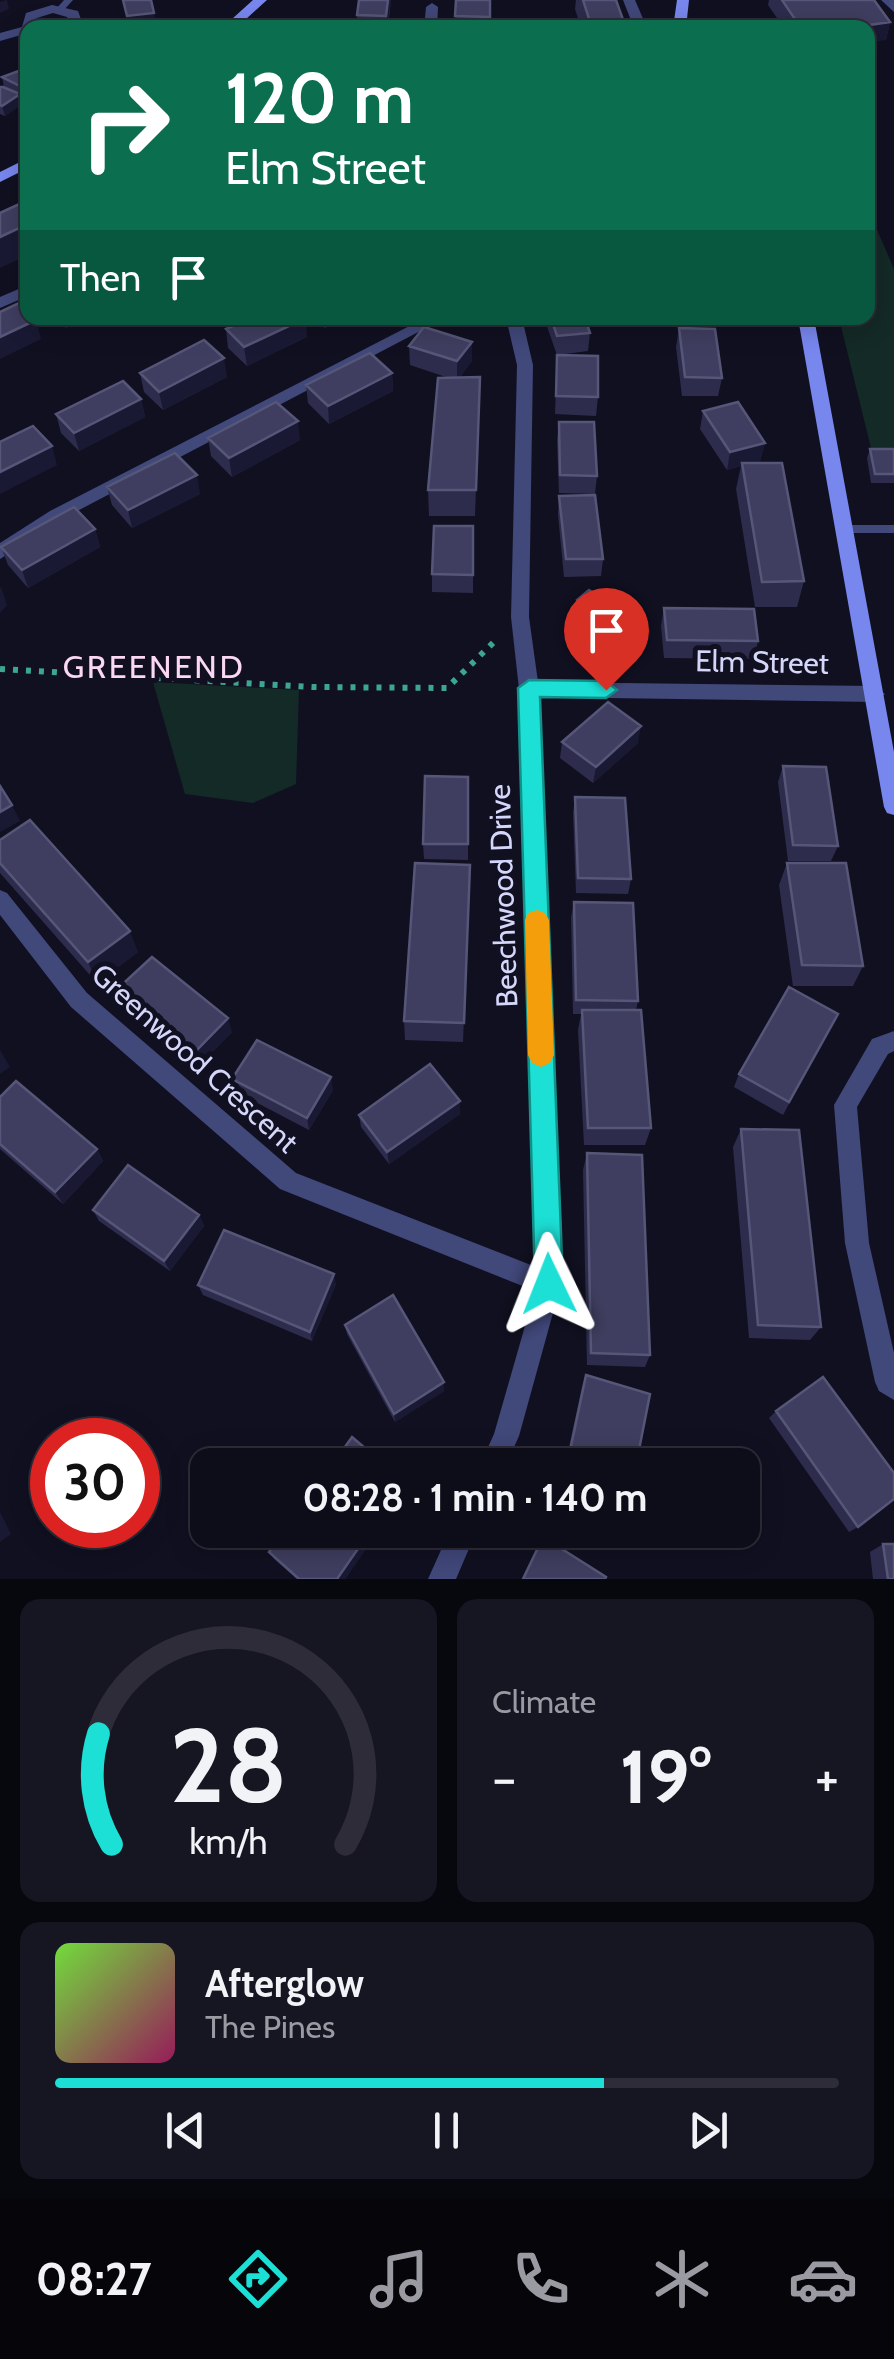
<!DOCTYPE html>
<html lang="en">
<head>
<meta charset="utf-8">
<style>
	body { margin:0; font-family:Cabin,sans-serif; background:#161522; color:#f1f3f6; height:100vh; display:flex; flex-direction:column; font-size:38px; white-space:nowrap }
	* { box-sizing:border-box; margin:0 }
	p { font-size:32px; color:#9a9ba2 }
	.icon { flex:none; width:55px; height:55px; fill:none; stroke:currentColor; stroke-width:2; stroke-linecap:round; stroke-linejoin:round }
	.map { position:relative; height:1579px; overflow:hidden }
	.sheet { display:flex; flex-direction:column; gap:20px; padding:20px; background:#07070e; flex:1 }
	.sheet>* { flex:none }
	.guide { position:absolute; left:20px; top:20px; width:855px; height:305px; border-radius:20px; box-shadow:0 5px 25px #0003,0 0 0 2px #2d2c38; background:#0b6e4f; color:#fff; overflow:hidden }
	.speed { position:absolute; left:30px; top:1418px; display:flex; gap:20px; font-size:50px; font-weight:700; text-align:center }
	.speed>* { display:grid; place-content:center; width:130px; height:130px; border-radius:50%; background:#0d0c19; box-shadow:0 5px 25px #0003,0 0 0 2px #2d2c38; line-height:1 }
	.speed .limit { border:15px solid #d22; background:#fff; color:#111 }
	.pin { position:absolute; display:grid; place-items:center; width:85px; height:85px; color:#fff; margin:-102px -42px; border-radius:50% 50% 50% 0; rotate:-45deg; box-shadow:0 0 10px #0007 }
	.pin .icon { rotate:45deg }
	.me { position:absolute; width:110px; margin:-55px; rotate:358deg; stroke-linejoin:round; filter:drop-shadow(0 0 8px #0008) }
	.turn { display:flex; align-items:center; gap:35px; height:210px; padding:0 40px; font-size:45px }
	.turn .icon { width:130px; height:130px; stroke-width:2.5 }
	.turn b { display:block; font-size:70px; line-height:85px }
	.then { display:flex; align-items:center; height:95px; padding:0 40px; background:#0003; gap:20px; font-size:38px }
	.big { font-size:75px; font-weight:700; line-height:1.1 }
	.sheet .tile { flex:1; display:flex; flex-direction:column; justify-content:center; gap:15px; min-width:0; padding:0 35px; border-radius:20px; background:#161522 }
	.sheet .dial { align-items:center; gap:0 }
	.dial svg { height:260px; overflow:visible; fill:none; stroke:#2d2c38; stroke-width:7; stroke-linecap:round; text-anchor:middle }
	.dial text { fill:#f1f3f6; stroke:none }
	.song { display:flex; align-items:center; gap:30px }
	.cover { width:120px; height:120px; border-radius:15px; background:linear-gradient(135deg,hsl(100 70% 55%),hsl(330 70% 35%)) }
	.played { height:10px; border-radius:5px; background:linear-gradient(90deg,#1cdfd5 70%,#2d2c38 70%) }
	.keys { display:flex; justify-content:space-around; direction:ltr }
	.heat { display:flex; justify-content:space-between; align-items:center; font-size:55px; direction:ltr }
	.sheet .tiles { flex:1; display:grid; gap:20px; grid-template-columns:1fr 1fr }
	.tile:last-child { grid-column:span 2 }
	.trip { position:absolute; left:190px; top:1448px; width:570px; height:100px; border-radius:20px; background:#0d0c19; box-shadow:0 5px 25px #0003,0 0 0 2px #2d2c38; font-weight:700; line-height:100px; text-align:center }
	.tab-bar { display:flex; height:160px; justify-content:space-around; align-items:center; background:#05050a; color:#9a9ba2 }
	.tab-bar .icon { width:70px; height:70px }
	.tab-bar .selected { color:#1cdfd5 }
	.tab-bar b { font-size:45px; color:#f1f3f6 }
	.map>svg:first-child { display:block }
	.green { fill:#142a26 }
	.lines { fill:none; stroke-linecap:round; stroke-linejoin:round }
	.path { stroke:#3da690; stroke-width:6; stroke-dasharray:5 8; stroke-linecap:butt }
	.lane { fill:#41487a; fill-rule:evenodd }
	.street { fill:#41487a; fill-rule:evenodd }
	.secondary { fill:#7887ee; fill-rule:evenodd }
	.wall { fill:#2d2c4d }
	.shaded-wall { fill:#1a1934 }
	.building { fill:#3f3e60; stroke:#565678; stroke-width:2.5 }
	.route { fill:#1cdfd5; stroke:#12918a; stroke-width:2.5 }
	.slow { fill:#f59e0b }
	.labels { text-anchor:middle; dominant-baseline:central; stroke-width:10; stroke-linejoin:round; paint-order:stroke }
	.street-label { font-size:30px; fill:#d5d7fa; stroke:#111021 }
	.neighbourhood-label { font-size:32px; letter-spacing:2.5px; fill:#fad7f3; stroke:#111021 }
</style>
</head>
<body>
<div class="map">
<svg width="894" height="1579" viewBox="0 0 894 1579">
	<rect width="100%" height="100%" fill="#111021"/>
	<path class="green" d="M868 209 894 269V453L871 448 839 318H868Z
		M153 682 299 690 296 784 253 803 185 794Z"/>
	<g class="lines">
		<path class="path" d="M0 669 313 687 447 688 498 638"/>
		<path class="lane" d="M64 0H73L63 11H57L56 9Z
			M846 525H894V533H846L840 529Z"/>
		<path class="street" d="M623 0H635L647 28H634Z
			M881 0H894V12Z
			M432 3 438 7 437 28H424L426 7Z
			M52 5 78 11 82 22 79 28H66L70 22 67 17 53 13 37 18 35 28H28V33L0 41V33L22 27 26 13Z
			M28 285V296L0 308V297Z
			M425 318H445L62 519 0 559V543L50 511Z
			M506 318H522L533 365 529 617 538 682 875 686 885 694 875 702 539 697 561 1284 519 1436 506 1465H480L494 1434 535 1291 280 1189 71 1007 0 915V890L7 893 87 993 296 1173 536 1267 519 689 511 617 517 365Z
			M894 1031V1051L888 1054 857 1107 869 1243 894 1353V1400L879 1391 875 1382 845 1243 834 1105 872 1039Z
			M450 1530H477L456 1579H428Z"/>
		<path class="secondary" d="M253 0H267L236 28H222Z
			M677 0H689L686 28H673Z
			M28 158V168L0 182V172Z
			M798 318H814L894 752V815L887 813 884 807Z"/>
	</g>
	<path class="wall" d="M359 0H391L388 28H357V15Z
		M456 0H490V28H455Z
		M576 0H616L626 28H581L575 9Z
		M769 0H874L890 22 886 40 868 28H784L768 5Z
		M28 73V98L20 95 22 104 5 116 0 114V87H4L2 77Z
		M55 318H87L66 328Z
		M313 318H346L325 328Z
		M544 318H585L590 333 588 351 558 355 598 397 596 416 555 414 557 355Z
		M684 318H721L717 325Z
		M679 328 722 378 718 396H682L676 347Z
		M226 329 307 337 247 366 228 348Z
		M409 346 472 361 459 378 480 377 475 516H429L428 490 449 378 410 365Z
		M140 373 227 377 163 410 144 392Z
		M392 373 393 391 329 424 308 403 306 385Z
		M141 399 145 417 79 451 61 433 56 414Z
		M703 411 765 443 760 461 755 463 804 581 797 607H755L736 489 741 466 727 470 700 429Z
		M559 422 597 476 595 494 559 493 557 440Z
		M208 438 300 440 232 477 211 456Z
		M870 449H894V483H871L867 458Z
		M107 487 200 494 132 528 112 505Z
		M559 496 603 559 601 576 564 577 558 515Z
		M473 526V593L432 592V574Z
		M95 529 100 547 28 588 8 565 1 547Z
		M577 600 643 625 640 643 625 657 614 649 607 655 574 633Z
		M664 608 758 641 754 659 664 658 661 626Z
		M562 742 638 743 593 783 560 758Z
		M783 766 838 846 831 861H788L778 782Z
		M575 797 631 879 628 894 576 893 573 813Z
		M0 840 138 952 97 983 0 873Z
		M423 844H468V860L424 859Z
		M787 863 863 966 853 986H793L779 885Z
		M470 865 463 1042 405 1040 404 1021Z
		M574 902 638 1001 636 1010 651 1128 645 1145H584L578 1030 581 1014H573L571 917Z
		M113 993 232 1032 195 1070 119 1008Z
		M838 1014 783 1115 734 1087 739 1074Z
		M232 1079 333 1090 309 1130 236 1092Z
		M0 1097 97 1149 103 1161 63 1204 0 1149Z
		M460 1101V1114L389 1164 361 1127 359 1115Z
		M741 1129 821 1327 810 1340 749 1338 733 1147Z
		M587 1153 650 1355 645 1367 587 1365 583 1170Z
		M93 1210 199 1215 204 1226 170 1271 99 1221Z
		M336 1284 312 1341 203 1295 198 1285Z
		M345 1325 444 1391 395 1422 347 1334Z
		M586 1375 636 1465H565L582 1387Z
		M776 1411 858 1527 849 1532 769 1418Z
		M284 1530H379L345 1579H297L274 1559 269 1552Z
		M582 1530H623L617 1541Z
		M883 1544 894 1579H873L870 1552Z"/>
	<path class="shaded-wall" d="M7 0 9 9 0 13V2Z
		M388 0H391L387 28 386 16Z
		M154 13 156 22 129 26 127 16Z
		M890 22 886 40 868 43V28H849Z
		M20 94 22 104 5 116 2 106Z
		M28 224V255L0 268V237Z
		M63 318H87L66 328Z
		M306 318 307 337 247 366 244 347Z
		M324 318H346L325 328Z
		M36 320 41 339 0 359V337Z
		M472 342V361L457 380V361Z
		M224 358 227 377 163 410 159 392Z
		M392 373 393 391 329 424 328 406Z
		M141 399 145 417 79 451 74 433Z
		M298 421 300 440 232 477 229 458Z
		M765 443 760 461 743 466 742 463 741 466 727 470 730 452Z
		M52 446 57 465 0 494V472Z
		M197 475 200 494 132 528 128 510Z
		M95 529 100 547 28 588 22 570Z
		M1 587 7 605 0 613V588Z
		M643 625 640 643 625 657 628 639Z
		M616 631 614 649 607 655 609 637Z
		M641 726 638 743 593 783 596 767Z
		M12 805 20 821 0 832V812Z
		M130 931 138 952 97 983 88 962Z
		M228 1018 232 1032 195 1070 191 1056Z
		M0 1050 10 1067 0 1074Z
		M331 1077 333 1090 309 1130 307 1118Z
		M460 1101V1114L389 1164 387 1152Z
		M97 1149 103 1161 63 1204 55 1192Z
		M199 1215 204 1226 170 1271 164 1261Z
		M334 1274 336 1284 312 1341 310 1332Z
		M444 1382V1391L395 1422 394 1414Z
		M0 1512 11 1534 0 1542Z
		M371 1530H379L345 1579H337Z"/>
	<path class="building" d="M123 0H151L154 13 127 16Z
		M359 0H388L386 16 357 15Z
		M456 0H490V17L455 16Z
		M583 0H616L626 28H592Z
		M782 0H874L890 22 849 28H801Z
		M21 70 28 73V86L24 88 2 77Z
		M0 87H3L20 94 2 106 0 105Z
		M28 200V224L0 237V213Z
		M19 303 28 312V318H33L36 320 0 337V312Z
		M250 318H306L244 347 226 329Z
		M551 318H585L590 333 557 336Z
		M424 327 472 342 457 361 409 346Z
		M679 328 715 329 722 378 685 377Z
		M204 340 224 358 159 392 140 373Z
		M370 353 392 373 328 406 306 385Z
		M557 355 598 356V397L556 396Z
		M480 377 476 490H428L438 378Z
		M123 381 141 399 74 433 56 414Z
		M276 402 298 421 229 458 208 438Z
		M738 402 765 443 730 452 703 411Z
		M559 422H594L597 476 560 475Z
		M33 426 52 446 0 472V442Z
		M870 449H894V474H875Z
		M175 453 197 475 128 510 107 487Z
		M742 463H782L804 581 762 582Z
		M595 495 603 559H566L559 496Z
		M74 507 95 529 22 570 1 547Z
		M434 526H473V575L432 574Z
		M589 590 643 625 628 639 616 631 609 637 575 615 583 608 577 600Z
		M664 608 754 609 758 641 667 640Z
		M608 702 641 726 596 767 562 742Z
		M783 766 826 767 838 846 793 845Z
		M425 776 468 777V844H423Z
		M0 786 12 805 0 812Z
		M575 797 625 798 631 879 578 878Z
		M30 820 130 931 88 962 0 863V840Z
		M415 863 470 865 464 1023 404 1021Z
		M787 863H846L863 966 802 965Z
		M574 902 633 903 638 1001 576 1000Z
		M152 957 228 1018 191 1056 113 993Z
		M789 987 838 1014 789 1102 739 1074Z
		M582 1010H641L651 1128H588Z
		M257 1040 331 1077 307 1118 232 1079Z
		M430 1064 460 1101 387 1152 359 1115Z
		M16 1081 97 1149 55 1192 0 1144V1097Z
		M741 1129 799 1130 821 1327 758 1325Z
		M587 1153 642 1155 650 1355 591 1353Z
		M128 1165 199 1215 164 1261 93 1210Z
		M224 1230 334 1274 310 1332 198 1285Z
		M393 1295 444 1382 394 1414 345 1325Z
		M586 1375 650 1394 636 1465H567Z
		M823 1377 894 1473V1499L858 1527 776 1411Z
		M352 1437 385 1465H332Z
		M284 1530H371L337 1579H299L269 1552Z
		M543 1537 606 1577 605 1579H523Z
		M883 1544H894V1579H888Z"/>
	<path class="route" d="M529 680 606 681 617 690 606 698 540 697 563 1284 559 1294 549 1298 539 1294 535 1284 518 688Z"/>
	<path class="slow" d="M537 910 545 913 549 920 554 1055 550 1063 541 1067 532 1063 528 1055 525 920 528 913Z"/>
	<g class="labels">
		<g class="street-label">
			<text transform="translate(762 662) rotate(1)">Elm Street</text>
			<text transform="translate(503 896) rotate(-92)">Beechwood Drive</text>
			<text transform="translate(195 1058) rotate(42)">Greenwood Crescent</text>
		</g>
		<g class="neighbourhood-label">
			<text x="154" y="666">GREENEND</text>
		</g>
	</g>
</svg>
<div class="speed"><div class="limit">30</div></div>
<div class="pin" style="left:606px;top:690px;background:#d93025"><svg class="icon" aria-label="arrive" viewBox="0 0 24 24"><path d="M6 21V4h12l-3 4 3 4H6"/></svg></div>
<svg class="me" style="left:549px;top:1284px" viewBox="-20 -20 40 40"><path d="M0-17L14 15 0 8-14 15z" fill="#1cdfd5" stroke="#fff" stroke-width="4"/></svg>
<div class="trip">08:28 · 1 min · 140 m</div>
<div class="guide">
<div class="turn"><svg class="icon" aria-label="right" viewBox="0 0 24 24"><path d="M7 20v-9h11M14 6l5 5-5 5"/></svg><div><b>120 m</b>Elm Street</div></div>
<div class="then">Then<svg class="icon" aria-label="arrive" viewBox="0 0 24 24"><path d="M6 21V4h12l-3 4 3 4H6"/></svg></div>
</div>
</div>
<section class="sheet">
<div class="tiles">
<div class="tile dial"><svg viewBox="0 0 100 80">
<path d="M14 69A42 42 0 1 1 86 69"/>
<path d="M14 69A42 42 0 0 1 10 35" stroke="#1cdfd5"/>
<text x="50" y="56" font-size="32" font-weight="700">28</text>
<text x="50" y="72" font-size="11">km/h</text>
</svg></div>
<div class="tile"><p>Climate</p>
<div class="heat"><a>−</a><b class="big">19°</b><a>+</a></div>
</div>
<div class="tile">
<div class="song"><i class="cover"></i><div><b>Afterglow</b><p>The Pines</p></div></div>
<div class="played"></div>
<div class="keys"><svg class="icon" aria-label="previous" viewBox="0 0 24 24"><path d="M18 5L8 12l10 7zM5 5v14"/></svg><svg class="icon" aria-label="pause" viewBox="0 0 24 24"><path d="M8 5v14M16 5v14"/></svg><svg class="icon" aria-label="next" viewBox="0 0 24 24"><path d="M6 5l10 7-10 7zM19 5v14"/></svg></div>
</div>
</div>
</section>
<nav class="tab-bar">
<b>08:27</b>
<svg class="icon selected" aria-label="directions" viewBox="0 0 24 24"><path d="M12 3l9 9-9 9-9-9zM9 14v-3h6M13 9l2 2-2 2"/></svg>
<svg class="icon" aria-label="music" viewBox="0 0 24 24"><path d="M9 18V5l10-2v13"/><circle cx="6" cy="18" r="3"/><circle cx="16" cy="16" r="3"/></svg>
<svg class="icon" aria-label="phone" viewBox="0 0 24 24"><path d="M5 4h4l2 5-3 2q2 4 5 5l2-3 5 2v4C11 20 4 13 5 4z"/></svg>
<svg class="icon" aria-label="climate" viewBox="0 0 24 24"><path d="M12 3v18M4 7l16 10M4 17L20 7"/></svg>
<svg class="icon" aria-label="car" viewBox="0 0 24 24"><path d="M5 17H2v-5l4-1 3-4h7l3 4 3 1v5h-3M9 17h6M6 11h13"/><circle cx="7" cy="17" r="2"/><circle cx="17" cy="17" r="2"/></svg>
</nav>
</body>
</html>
